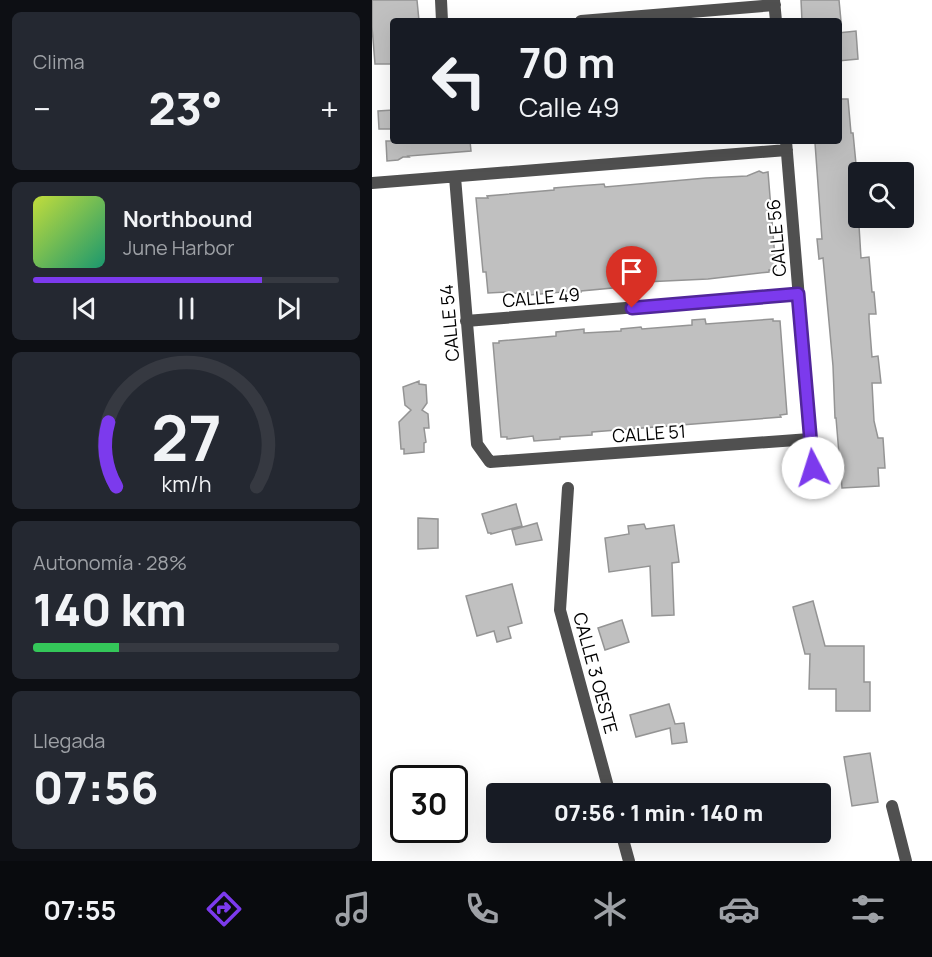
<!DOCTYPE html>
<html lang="es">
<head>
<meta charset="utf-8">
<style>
	body { margin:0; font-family:Manrope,sans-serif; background:#242831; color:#f1f3f6; height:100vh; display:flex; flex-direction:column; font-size:22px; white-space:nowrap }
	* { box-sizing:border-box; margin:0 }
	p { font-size:20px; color:#9ea1a6 }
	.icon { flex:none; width:33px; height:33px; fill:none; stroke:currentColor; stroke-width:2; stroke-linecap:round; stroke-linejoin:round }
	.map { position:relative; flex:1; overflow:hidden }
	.side { display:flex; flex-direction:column; gap:12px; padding:12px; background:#0d0f14; width:372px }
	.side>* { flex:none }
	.top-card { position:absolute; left:18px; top:18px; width:452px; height:126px; border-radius:6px; box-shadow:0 6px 24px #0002; background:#171b24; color:#f1f3f6; overflow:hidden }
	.buttons { position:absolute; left:476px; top:162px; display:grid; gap:12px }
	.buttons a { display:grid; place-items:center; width:66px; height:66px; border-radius:6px; background:#171b24; box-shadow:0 6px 24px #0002; font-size:30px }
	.speed { position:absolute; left:18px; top:765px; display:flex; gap:12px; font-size:30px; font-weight:700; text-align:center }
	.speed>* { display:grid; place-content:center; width:78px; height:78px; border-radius:50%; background:#171b24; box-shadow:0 6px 24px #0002; line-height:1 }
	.speed .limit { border:3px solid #111; border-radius:9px; background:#fff; color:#111 }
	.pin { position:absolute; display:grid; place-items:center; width:51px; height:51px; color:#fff; margin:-62px -26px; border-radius:50% 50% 50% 0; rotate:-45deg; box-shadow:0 0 6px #0007 }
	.pin .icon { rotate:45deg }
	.me { position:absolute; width:66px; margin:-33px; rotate:355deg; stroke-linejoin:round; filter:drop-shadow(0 0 4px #0008) }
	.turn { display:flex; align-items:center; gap:21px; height:126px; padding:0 30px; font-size:27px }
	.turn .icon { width:78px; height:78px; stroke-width:2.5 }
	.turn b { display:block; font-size:42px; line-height:51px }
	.big { font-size:45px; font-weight:800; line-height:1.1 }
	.side .tile { flex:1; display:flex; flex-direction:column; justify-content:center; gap:9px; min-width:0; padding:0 21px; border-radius:9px; background:#242831 }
	.side .dial { align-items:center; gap:0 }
	.dial svg { height:156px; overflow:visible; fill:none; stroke:#363941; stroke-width:7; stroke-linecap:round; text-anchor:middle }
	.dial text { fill:#f1f3f6; stroke:none }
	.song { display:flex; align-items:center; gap:18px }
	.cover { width:72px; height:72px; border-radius:9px; background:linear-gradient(135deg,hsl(70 70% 55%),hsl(160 70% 35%)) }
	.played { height:6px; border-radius:3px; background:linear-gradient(90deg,#7c3aed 75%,#363941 75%) }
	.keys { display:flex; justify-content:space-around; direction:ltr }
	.heat { display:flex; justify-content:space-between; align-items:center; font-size:33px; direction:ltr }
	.charge { height:9px; border-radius:4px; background:linear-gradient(90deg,#34c759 28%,#363941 0) }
	.trip { position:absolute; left:114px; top:783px; width:345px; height:60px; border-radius:6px; background:#171b24; box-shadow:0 6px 24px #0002; font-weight:800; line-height:60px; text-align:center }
	.tab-bar { display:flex; height:96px; justify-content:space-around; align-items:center; background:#090b0e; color:#9ea1a6 }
	.tab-bar .icon { width:42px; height:42px }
	.tab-bar .on { color:#7c3aed }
	.tab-bar b { font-size:27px; color:#f1f3f6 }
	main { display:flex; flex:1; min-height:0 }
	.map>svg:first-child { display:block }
	.building { fill:#c0c0c0; stroke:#949494; stroke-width:1.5 }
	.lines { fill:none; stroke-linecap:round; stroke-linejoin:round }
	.minor { stroke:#505050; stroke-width:12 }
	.route-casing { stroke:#51269a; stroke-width:15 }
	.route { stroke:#7c3aed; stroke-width:10 }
	.labels { text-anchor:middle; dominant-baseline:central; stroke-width:4.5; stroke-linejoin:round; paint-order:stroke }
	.street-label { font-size:18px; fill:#000; stroke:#fff }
</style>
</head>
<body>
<main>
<section class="side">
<div class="tile"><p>Clima</p>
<div class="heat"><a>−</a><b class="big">23°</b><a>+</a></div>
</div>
<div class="tile">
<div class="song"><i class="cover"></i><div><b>Northbound</b><p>June Harbor</p></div></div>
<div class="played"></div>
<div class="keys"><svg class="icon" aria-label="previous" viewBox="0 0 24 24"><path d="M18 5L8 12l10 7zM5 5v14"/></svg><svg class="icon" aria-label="pause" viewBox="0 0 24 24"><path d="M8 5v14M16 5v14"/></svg><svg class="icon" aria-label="next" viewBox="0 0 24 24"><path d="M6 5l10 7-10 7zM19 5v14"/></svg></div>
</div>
<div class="tile dial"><svg viewBox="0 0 100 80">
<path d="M14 69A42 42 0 1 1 86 69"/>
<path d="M14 69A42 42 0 0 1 10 36" stroke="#7c3aed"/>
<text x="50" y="56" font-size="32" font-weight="700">27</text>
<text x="50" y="72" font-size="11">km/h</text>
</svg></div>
<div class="tile"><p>Autonomía · 28%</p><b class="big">140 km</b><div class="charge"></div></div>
<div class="tile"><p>Llegada</p><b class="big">07:56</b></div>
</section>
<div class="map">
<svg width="560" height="861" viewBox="0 0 560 861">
	<rect width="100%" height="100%" fill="#fff"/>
	<path class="building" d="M0 0H45L47 21H21V64H3L0 27Z
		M429 0H467L469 21H430Z
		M484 31 486 59 466 61V33Z
		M466 99H476L479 133H481L484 164H486V193H485L489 258 497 257 500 292H502L504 314H497V319L500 357 506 356 509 383H500L502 421 506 438H511L513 468H506L507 486 470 488 469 474H467L465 454H467L464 418H463L461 366 457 322 451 258 447 259 445 239H450L443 143H445V141H466Z
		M21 110V129H7L6 111Z
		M14 141H98L99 151 36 156 37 157H31L26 160 15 161Z
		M387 171 391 173 396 172 404 270H397V272L336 279 272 282 273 285 209 291V292L190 294V292L158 295V292L135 294V292L116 293 114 272H111L104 198H116L115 196 182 190V188L205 186 232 184 233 187 334 178 375 176Z
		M333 319 334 324 401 319V321H408L415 414 408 415 409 417 373 420 220 432V435L188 437V439L162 441 161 436 135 439V437H129L121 343H127V341L184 336V332L212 329V333L249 331V329L269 327 270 329 320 325V320Z
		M47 381V384L54 385 55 403 50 410 56 414 57 428H52L54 442 52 443V452L32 454V449H29L27 422 39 410 33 405 31 387Z
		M144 504 150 526 119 534V533H116L110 514Z
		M46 518 66 519V548L46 549Z
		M165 523 170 540 144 545 140 530Z
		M272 524 274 529 302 525 307 562 300 563 302 615 280 616 278 566 237 572 233 538 257 534 256 526Z
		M140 584 150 623 136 627 139 638 125 642 122 631 105 636 94 596Z
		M441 601 453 646H492V682H498V711H464V689H437L438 654H433L421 607Z
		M250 620 257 642 233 650 226 628Z
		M297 704 303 724 312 723 315 742 300 744 298 728 264 737 258 715Z
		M498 753 506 802 480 806 472 757Z"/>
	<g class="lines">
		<path class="minor" d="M69 0 70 21
			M402 0 404 21
			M209 21 403 5
			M414 141 441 468
			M83 177 105 444 118 462 438 439
			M0 183 415 150
			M94 321 426 294
			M196 488 188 610 238 794
			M520 806 534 861
			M249 832 257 861"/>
	</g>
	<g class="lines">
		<g class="route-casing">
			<path id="route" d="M260 308 426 294 441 468"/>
		</g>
		<use href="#route" class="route"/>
	</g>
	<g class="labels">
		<g class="street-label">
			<text transform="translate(404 238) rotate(-95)">CALLE 56</text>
			<text transform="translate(169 297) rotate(-5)">CALLE 49</text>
			<text transform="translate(77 323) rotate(-95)">CALLE 54</text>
			<text transform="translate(277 433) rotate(-4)">CALLE 51</text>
			<text transform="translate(224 673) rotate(75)">CALLE 3 OESTE</text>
		</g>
	</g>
</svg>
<div class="buttons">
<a><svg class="icon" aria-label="search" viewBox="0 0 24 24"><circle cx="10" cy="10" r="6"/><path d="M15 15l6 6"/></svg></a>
</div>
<div class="speed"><div class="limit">30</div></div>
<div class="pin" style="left:260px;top:308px;background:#d93025"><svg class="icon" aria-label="arrive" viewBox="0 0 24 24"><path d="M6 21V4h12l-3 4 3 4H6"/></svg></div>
<svg class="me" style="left:441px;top:468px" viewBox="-20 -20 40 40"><circle r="19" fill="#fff"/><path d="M0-13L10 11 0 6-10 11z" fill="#7c3aed"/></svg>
<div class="trip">07:56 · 1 min · 140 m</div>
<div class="top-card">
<div class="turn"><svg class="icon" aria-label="left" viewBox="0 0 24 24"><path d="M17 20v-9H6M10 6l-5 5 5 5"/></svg><div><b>70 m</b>Calle 49</div></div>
</div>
</div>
</main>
<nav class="tab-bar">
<b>07:55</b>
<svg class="icon on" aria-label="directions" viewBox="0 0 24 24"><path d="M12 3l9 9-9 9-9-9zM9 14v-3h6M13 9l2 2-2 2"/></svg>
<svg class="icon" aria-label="music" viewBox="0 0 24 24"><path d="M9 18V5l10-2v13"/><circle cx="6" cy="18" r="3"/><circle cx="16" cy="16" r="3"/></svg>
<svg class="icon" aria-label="phone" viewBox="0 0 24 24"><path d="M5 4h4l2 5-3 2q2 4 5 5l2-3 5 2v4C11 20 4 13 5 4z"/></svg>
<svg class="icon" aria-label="climate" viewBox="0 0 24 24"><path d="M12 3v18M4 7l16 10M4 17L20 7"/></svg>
<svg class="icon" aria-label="car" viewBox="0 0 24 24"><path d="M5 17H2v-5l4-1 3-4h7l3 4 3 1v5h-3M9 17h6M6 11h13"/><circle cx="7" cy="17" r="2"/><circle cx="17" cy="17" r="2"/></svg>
<svg class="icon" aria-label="filters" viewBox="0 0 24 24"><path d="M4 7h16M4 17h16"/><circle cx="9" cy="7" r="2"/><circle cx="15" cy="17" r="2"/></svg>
</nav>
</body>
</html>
